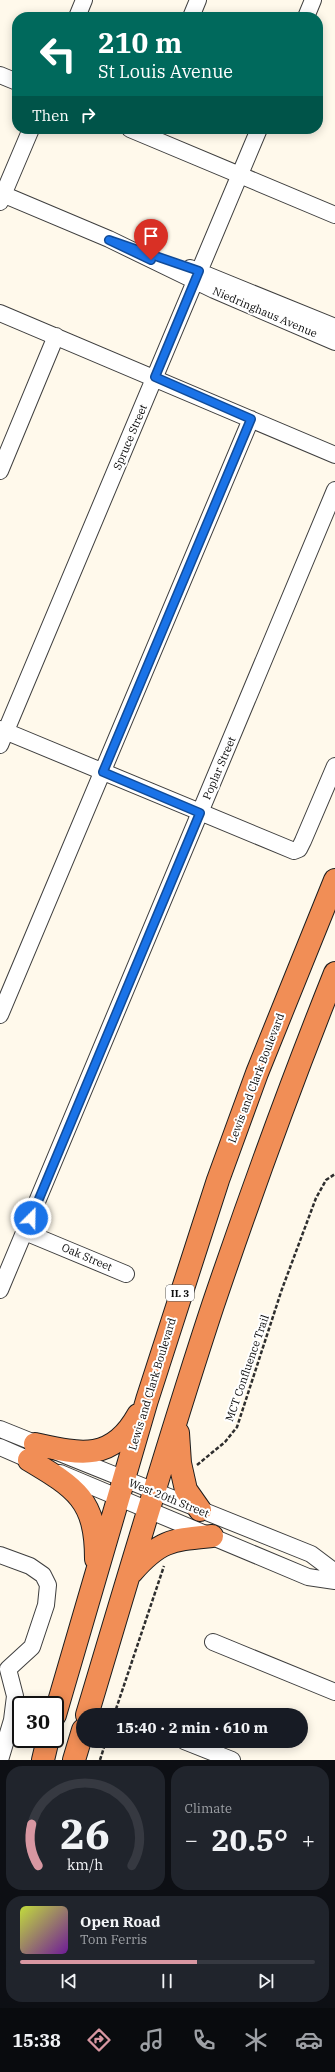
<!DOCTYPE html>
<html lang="en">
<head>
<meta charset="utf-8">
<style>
	body { margin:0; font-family:"IBM Plex Serif",serif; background:#20242c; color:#f1f3f6; height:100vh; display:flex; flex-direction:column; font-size:15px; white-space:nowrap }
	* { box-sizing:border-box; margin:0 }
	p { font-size:13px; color:#9ea1a6 }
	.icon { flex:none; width:22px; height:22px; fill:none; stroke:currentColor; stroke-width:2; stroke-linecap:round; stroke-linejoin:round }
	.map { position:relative; height:1760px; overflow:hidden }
	.drawer { display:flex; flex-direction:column; gap:6px; padding:6px; background:#0d0f14; flex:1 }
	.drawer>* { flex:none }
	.hud { position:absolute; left:12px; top:12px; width:311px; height:122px; border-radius:16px; box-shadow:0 2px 10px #0003; background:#00695c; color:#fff; overflow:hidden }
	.speed { position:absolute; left:12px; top:1696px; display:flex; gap:8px; font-size:20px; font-weight:700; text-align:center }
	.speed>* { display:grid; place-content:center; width:52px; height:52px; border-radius:50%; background:#171b24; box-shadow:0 2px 10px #0003; line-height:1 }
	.speed .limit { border:2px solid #111; border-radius:6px; background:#fff; color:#111 }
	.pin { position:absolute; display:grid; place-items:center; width:34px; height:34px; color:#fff; margin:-41px -17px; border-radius:50% 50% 50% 0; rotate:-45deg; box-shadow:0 0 4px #0007 }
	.pin .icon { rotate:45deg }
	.me { position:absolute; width:44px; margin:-22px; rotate:23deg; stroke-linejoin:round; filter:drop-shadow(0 0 3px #0008) }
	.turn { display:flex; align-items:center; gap:14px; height:84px; padding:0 20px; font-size:18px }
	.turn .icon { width:52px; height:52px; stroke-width:2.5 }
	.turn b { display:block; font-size:28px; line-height:34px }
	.then { display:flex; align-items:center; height:38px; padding:0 20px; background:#0003; gap:8px; font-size:15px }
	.big { font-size:30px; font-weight:700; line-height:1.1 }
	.drawer .card { flex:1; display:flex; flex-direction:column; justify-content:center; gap:6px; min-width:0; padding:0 14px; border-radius:16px; background:#20242c }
	.drawer .dial { align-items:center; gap:0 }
	.dial svg { height:104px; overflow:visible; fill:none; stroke:#363941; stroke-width:7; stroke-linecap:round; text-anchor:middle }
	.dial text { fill:#f1f3f6; stroke:none }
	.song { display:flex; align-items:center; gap:12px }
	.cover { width:48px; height:48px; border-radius:6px; background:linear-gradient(135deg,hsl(70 70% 55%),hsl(280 70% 35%)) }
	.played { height:4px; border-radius:2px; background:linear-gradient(90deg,#d897a2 60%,#363941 60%) }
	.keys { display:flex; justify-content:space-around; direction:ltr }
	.heat { display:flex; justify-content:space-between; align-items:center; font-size:22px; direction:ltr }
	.drawer .tiles { flex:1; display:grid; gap:6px; grid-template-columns:1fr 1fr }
	.card:last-child { grid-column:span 2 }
	.trip { position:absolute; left:76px; top:1708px; width:232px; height:40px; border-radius:20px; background:#171b24; box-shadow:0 2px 10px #0003; font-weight:700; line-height:40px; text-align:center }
	.tabs { display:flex; height:64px; justify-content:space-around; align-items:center; background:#090b0e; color:#9ea1a6 }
	.tabs .icon { width:28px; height:28px }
	.tabs .on { color:#d897a2 }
	.tabs b { font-size:18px; color:#f1f3f6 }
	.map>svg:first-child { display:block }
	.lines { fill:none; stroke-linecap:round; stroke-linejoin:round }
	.minor-casing { stroke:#3f3f3f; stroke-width:18 }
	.highway-casing { stroke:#1d1d1d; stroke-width:24 }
	.path { stroke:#2e2e2e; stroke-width:2.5; stroke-dasharray:4 2; stroke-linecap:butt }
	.minor { stroke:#fff; stroke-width:16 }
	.highway { stroke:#f18e56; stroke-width:22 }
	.route-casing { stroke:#114b97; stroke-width:10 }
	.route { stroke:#1a73e8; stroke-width:7 }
	.labels { text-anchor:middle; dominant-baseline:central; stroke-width:4; stroke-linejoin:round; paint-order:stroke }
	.shield { fill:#fff; stroke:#555; stroke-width:1 }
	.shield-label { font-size:10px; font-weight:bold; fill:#0c0c0c }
	.street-label { font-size:11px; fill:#0c0c0c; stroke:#fff }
</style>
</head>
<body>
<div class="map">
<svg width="335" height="1760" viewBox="0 0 335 1760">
	<rect width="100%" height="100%" fill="#fff9eb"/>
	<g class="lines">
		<g class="minor-casing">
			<path id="minor" d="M77 17 84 0
				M191 17 198 0
				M306 17 313 0
				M0 75 17 82
				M130 129 335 215
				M0 193 109 239 214 290 335 342
				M0 202 31 129
				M190 268 335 327
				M0 313 335 455
				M0 471 56 336
				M0 729 294 851 299 849 303 841 335 766
				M0 745 259 129
				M0 1015 251 419
				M25 1232 126 1274
				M0 1290 335 490
				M0 1429 311 1554 335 1572
				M0 1447 39 1464
				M60 1473 308 1577 335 1581
				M0 1555 30 1566 43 1575 48 1585 46 1605 32 1647 8 1669
				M213 1642 335 1692
				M184 1741 232 1760
				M0 1760 12 1720 15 1696 8 1669"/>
		</g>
		<g class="highway-casing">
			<path id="highway" d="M178 1433 180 1463 186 1490 200 1510
				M35 1444C80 1454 112 1462 138 1415
				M29 1460C76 1488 96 1500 96 1559
				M132 1572C160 1540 172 1540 212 1536
				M55 1715 147 1400 218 1180 257 1073 335 880
				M87 1715C128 1578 168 1441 213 1305 251 1193 291 1083 335 973
				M43 1760 48 1739
				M74 1760 83 1730"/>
		</g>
		<path class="path" d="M197 1465 225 1442 237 1427 282 1289 316 1198 326 1180 335 1174
			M114 1715 164 1566
			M100 1760 106 1741"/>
		<use href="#minor" class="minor"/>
		<use href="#highway" class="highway"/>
	</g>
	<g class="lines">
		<g class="route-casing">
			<path id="route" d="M31 1218 200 813 103 772 251 419 155 377 199 271 109 240 151 260"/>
		</g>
		<use href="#route" class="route"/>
	</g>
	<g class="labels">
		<rect class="shield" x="166" y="1285" width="28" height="16" rx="3"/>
		<g class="shield-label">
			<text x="180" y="1293">IL 3</text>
		</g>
		<g class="street-label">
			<text transform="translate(265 312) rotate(23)">Niedringhaus Avenue</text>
			<text transform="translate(130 437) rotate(-67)">Spruce Street</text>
			<text transform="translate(219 768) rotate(-67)">Poplar Street</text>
			<text transform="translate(256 1078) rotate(-69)">Lewis and Clark Boulevard</text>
			<text transform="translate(87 1257) rotate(23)">Oak Street</text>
			<text transform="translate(247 1368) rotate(-71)">MCT Confluence Trail</text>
			<text transform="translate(152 1384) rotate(-73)">Lewis and Clark Boulevard</text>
			<text transform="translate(169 1498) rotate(22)">West 20th Street</text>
		</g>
	</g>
</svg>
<div class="speed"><div class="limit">30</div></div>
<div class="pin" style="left:151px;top:260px;background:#d93025"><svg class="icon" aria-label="arrive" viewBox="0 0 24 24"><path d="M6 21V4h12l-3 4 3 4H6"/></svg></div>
<svg class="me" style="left:31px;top:1218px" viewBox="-20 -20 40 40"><circle r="17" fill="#1a73e8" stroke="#fff" stroke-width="3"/><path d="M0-11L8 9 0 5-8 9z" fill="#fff"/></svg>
<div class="trip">15:40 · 2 min · 610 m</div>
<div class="hud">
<div class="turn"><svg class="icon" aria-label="left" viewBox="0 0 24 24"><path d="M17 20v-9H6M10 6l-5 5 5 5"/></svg><div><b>210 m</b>St Louis Avenue</div></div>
<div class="then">Then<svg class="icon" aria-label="right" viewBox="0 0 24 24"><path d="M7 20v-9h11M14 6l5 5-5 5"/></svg></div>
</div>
</div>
<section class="drawer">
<div class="tiles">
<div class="card dial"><svg viewBox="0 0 100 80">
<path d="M14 69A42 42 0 1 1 86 69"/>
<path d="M14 69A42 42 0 0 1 9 37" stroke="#d897a2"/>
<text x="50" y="56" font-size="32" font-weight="700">26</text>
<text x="50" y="72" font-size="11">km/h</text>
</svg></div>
<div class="card"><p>Climate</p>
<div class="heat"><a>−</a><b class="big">20.5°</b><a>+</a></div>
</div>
<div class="card">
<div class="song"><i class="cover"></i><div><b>Open Road</b><p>Tom Ferris</p></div></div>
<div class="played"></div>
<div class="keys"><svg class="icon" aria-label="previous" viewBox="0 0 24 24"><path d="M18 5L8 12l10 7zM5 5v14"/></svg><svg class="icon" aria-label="pause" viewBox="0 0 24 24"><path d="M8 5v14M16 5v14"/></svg><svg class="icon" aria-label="next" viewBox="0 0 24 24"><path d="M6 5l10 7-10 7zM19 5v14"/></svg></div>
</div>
</div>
</section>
<nav class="tabs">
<b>15:38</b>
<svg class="icon on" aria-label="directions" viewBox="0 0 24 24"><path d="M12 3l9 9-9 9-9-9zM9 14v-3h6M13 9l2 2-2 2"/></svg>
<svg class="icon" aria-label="music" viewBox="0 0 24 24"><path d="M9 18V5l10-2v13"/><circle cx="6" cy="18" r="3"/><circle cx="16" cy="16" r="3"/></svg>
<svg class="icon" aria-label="phone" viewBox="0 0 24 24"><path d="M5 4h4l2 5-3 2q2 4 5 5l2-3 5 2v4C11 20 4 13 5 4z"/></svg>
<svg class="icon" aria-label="climate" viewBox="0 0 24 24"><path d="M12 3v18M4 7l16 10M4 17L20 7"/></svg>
<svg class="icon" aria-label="car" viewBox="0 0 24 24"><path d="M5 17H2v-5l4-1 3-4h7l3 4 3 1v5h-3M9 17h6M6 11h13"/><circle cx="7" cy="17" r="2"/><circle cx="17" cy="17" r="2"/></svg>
</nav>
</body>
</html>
